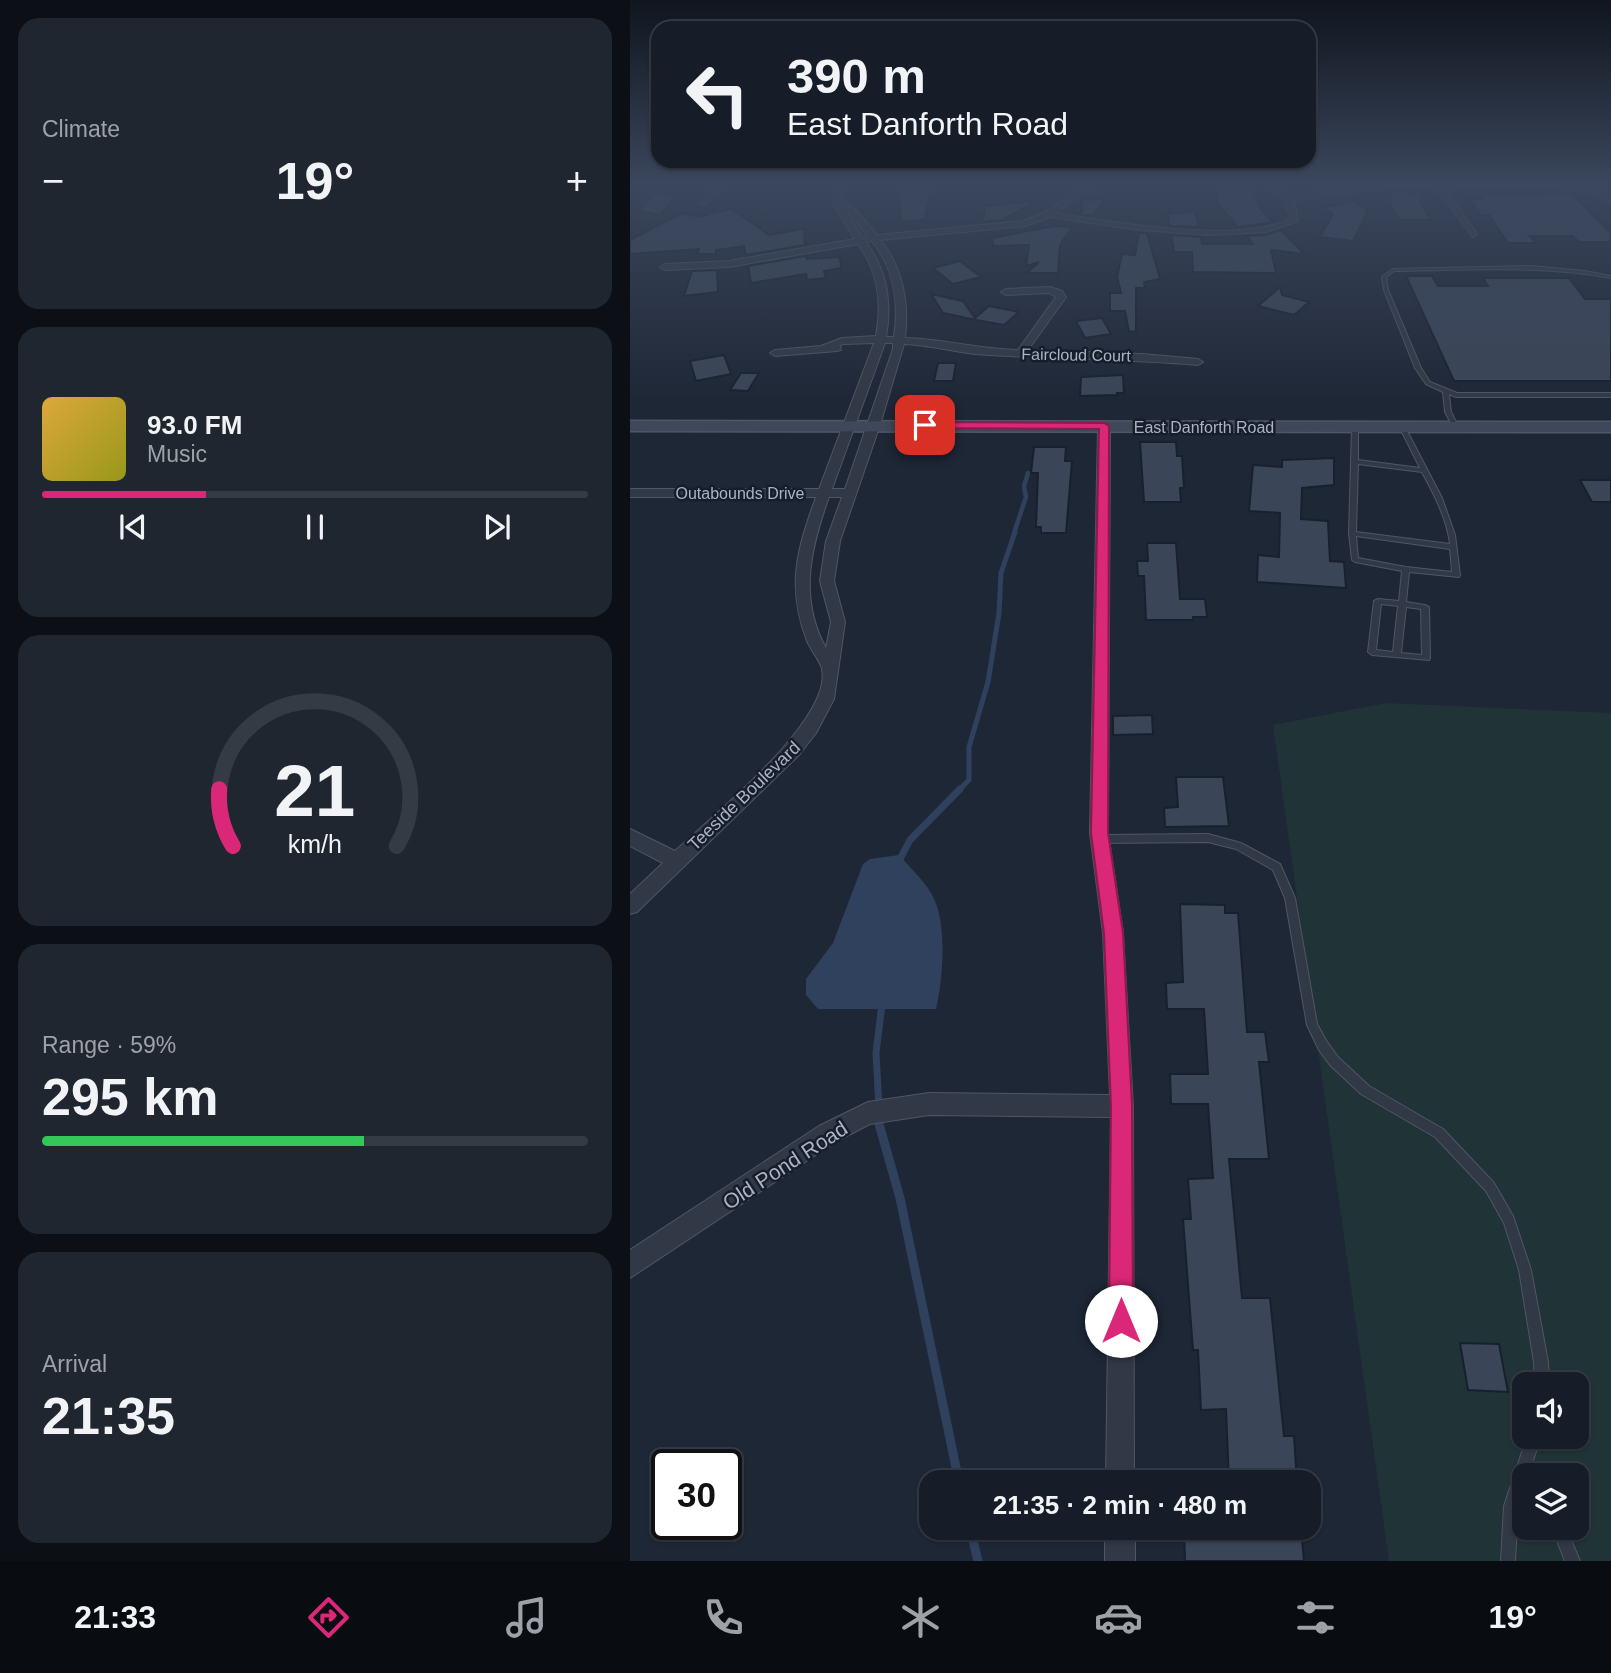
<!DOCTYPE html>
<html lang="en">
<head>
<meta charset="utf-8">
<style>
	body { margin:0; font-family:Helvetica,sans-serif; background:#1f2630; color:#f1f3f6; height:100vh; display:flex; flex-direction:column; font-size:26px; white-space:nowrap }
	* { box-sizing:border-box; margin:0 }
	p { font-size:23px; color:#9ea2a8 }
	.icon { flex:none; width:38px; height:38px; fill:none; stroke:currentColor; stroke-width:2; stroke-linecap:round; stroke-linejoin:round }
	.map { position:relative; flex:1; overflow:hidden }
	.side { display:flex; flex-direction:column; gap:18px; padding:18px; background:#0c1016; width:630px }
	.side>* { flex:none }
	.guide { position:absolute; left:21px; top:21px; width:665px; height:147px; border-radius:21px; box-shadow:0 2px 5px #0004,0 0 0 2px #353b45; background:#161d28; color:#f1f3f6; overflow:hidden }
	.buttons { position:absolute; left:882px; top:1372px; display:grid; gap:14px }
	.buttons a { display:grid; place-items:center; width:77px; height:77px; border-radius:14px; background:#161d28; box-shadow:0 2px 5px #0004,0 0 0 2px #353b45; font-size:35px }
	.speed { position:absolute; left:21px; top:1449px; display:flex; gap:14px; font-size:35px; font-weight:700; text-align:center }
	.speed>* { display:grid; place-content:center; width:91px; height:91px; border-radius:50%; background:#161d28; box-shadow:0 2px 5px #0004,0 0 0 2px #353b45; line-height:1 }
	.speed .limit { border:4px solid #111; border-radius:10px; background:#fff; color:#111 }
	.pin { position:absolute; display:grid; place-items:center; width:60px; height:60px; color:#fff; margin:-30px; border-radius:14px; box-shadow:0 4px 10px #0006 }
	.me { position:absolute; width:77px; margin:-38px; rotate:0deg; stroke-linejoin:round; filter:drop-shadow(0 0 5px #0008) }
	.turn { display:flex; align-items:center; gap:24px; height:147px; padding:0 21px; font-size:32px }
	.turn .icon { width:91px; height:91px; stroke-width:2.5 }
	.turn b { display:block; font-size:49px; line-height:60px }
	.big { font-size:52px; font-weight:700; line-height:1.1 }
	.side .tile { flex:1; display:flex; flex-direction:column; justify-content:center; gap:10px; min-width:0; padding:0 24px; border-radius:21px; background:#1f2630 }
	.side .dial { align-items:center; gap:0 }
	.dial svg { height:182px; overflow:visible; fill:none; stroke:#353b45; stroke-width:7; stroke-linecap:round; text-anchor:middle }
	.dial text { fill:#f1f3f6; stroke:none }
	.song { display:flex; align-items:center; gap:21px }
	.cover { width:84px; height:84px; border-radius:10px; background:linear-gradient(135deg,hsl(40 70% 55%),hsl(60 70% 35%)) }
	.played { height:7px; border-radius:4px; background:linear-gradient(90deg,#db2777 30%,#353b45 30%) }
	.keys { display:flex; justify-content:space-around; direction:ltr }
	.heat { display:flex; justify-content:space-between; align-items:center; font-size:38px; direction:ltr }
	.charge { height:10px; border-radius:5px; background:linear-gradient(90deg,#34c759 59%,#353b45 0) }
	.trip { position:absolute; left:289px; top:1470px; width:402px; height:70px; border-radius:21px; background:#161d28; box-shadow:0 2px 5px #0004,0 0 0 2px #353b45; font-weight:700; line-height:70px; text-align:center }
	.tabs { display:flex; height:112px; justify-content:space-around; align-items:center; background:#090c10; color:#9ea2a8 }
	.tabs .icon { width:49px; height:49px }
	.tabs .on { color:#db2777 }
	.tabs b { font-size:32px; color:#f1f3f6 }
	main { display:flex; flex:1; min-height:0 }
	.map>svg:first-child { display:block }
	.green { fill:#203337; fill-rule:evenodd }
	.water { fill:#30415e }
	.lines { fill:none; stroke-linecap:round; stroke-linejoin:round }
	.stream-far3 { stroke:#30415e; stroke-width:4.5 }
	.stream-far2 { stroke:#30415e; stroke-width:5 }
	.stream-far1 { stroke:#30415e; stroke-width:7 }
	.stream { stroke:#30415e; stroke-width:9 }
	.building { fill:#3a4557; stroke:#19202d; stroke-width:2 }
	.lane-casing { stroke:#4f5665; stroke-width:2 }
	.street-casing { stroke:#4f5665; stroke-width:2 }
	.secondary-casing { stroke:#4f5665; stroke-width:3 }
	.lane { fill:#323946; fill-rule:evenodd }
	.street { fill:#323946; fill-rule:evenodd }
	.secondary { fill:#3f485a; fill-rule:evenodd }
	.route { fill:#db2777; stroke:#8e194d; stroke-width:2 }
	.labels { text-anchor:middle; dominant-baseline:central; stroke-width:5; stroke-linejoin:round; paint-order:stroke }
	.far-street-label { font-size:16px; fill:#abb3c4; stroke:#171e2b }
	.street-label { font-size:18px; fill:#abb3c4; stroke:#171e2b }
	.near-street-label { font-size:21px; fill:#abb3c4; stroke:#171e2b }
</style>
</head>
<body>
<main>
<section class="side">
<div class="tile"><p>Climate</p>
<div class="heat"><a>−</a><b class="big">19°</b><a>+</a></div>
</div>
<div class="tile">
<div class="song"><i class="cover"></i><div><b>93.0 FM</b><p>Music</p></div></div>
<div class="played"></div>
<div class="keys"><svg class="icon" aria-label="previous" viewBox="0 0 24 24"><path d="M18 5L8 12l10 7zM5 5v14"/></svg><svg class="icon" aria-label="pause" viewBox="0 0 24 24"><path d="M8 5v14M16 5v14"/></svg><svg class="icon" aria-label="next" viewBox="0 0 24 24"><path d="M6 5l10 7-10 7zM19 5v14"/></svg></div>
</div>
<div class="tile dial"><svg viewBox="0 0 100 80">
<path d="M14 69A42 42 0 1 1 86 69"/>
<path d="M14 69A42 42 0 0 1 8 44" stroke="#db2777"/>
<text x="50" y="56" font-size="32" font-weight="700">21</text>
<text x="50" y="72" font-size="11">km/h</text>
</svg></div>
<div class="tile"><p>Range · 59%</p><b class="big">295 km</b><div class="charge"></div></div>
<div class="tile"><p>Arrival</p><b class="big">21:35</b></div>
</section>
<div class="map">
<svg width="981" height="1561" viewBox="0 0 981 1561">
	<rect width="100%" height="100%" fill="#1e2736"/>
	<path class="green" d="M756 703 981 713V1561H759L643 725ZM894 1384H947V1437H894ZM894 1475H947V1528H894Z"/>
	<path class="water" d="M269 855C281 869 297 883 304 899 317 925 313 981 306 1009H188L176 995V979L203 943 233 864 240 859Z"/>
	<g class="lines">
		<path class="stream-far3" d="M384 533 396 497 394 486 398 473"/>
		<path class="stream-far2" d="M328 791 339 780V747L358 682 369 613 371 573 385 532"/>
		<path class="stream-far1" d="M269 861 280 840 330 789
			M250 1126 246 1053 252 1004"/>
		<path class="stream" d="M249 1124 270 1198 329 1482
			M340 1528 348 1561"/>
	</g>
	<path class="building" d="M584 183H622L629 207 643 222 608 227 589 206Z
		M302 187 294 220 271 222 268 188Z
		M764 191 792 195 790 200 801 220H769L758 199Z
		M25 193H48L30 215 9 211Z
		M849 193 909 195 907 193H941L981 233V242H948L943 236H900L906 243H878L859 215H851L840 199H853Z
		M452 200H474L463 216 452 215Z
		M406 201 372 220 353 222 355 206Z
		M722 201 738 210 723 241 690 237 703 214 692 208Z
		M82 209 83 213 102 209 139 235 174 229 175 245 116 255 114 246 86 250V254H67L69 249 0 254V240L52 213 69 217 80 214Z
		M565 211 569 227 540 226 538 214Z
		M424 226 442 227 430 245 428 273H397L409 262 396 266 399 245 363 246 362 238Z
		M651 230 674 254 641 250 646 273 563 272 562 252H544L541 235 571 237 572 244H623L616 236 635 235Z
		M509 233H517L530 279 514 282 515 288H506V331L499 332 495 311H480V293H491L487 277 492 254 505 255Z
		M176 256 177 259 210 257 211 268 194 271 196 278 177 280 176 274 121 283 118 266Z
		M330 261 351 277 323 284 303 268Z
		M87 270 88 292 54 296 62 271Z
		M776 276H802L808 286H858L853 278H939L955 299H981V381H824Z
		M650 287 652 295 679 302 664 315 628 306Z
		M301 294 333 301 345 318 359 306 389 312 374 325 346 320 313 313Z
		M472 318 481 334 455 338 446 321Z
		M94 355 101 374 66 381 60 361Z
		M308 363H326L323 381H304Z
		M111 373H129L118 391 100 390Z
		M493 375 494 393H487L488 395 450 396 451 377Z
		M510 442H546L547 456H552L554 488H550L551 502H514Z
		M404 447H436L435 461H442L436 533H411V527H406L408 473H401Z
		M704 458V485L672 488 671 519 698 521 700 561 714 562 716 588 627 582 628 555 649 557 650 513 619 511 623 465 652 467V460Z
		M950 480H981V502H962Z
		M517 543H546L550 599H575L577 617H563V620H516L514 576H508L507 561H518Z
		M522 715 523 734 483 735V716Z
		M546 777H593L599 826 535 827 534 808 548 807Z
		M550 904 595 905V913H608L617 1032H635L639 1062H629L639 1159H599L612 1298H640L654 1436H664L667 1482H599L596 1409 571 1410 568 1350H563L553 1219H561L558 1179 583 1178 578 1104H541L540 1074H578L574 1009H537L536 983 553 982Z
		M830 1343 869 1344 878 1392 838 1390Z
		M554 1528H671L674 1561H555Z"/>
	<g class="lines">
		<g class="lane-casing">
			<path id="lane" d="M901 266 955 271 981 276V278C909 265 837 270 764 271L756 277 758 290 791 368 800 382 827 393H981V397H826L819 394 821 412 829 428 824 429 815 412 813 392 796 384 785 368 754 290 752 277 763 269Z
				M725 425 728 427V460L790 468 770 428 775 427 812 498 825 535 830 575 829 577 779 572 776 602 795 605 799 607 800 658 799 660 742 655 738 652 744 601 748 599 769 601 772 571 725 562 722 560 719 533 722 427ZM728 464 792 472C804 494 817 519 820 544L726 532ZM726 536 820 549 822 572 776 567 728 558ZM751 604 768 606 763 652 746 650ZM776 607 791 609 792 655 771 653Z
				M578 834 611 843 650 864 665 898 687 1024 697 1042 708 1057 739 1086 813 1129 864 1183 883 1216 901 1270 918 1362 919 1384H905L904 1362 889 1270 874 1223 856 1191 805 1137 731 1094 700 1065 689 1050 677 1025 655 898 643 870 606 849 578 842 470 843 467 842 465 839 467 836 470 835Z
				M897 1437H911L898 1475H894V1488L888 1506 885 1561H871L874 1506Z
				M922 1528H936L950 1561H935Z"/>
		</g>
		<g class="street-casing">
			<path id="street" d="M84 183H98L90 187 76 205H70Z
				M206 183H214L213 204 225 209 247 235 394 221 416 212 458 183H467L426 213C480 222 615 245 660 218L655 199 632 183H641L660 195 758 183H927L962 187 981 197V202L957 191 918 186 814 187 847 234 843 237 806 187H758L664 200 668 221 635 232 579 235 510 230 420 217 395 226 250 240C273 267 279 303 275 338 313 339 349 349 388 350L426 297 419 293 376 295 371 292 376 289 420 287 432 291 436 297 398 350 512 354 568 359 573 362 568 365C498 359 428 359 359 355 330 354 303 345 274 344L250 425 210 541 204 581 215 622 204 699 186 733 169 755 7 912 0 914V894L33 863 0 846V829L45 851C80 818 203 720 192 669 190 660 181 651 177 641 156 586 167 550 186 497H0V489H189L244 343 214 344 210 345 211 350 207 351 145 356 140 353 145 350 191 346 212 338 246 336C252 304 248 271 228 244L99 267 35 270 30 267 35 264 99 261 225 239 204 205ZM215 211 219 213 238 237 233 238ZM242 241C264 268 269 303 264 337H256C262 303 257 270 236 242ZM255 343H263V349L215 489H202ZM199 497H212L196 541 190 581 201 622 196 648C168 598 181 547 199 497Z
				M474 422 480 426 478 833 493 933 503 1106 504 1482H476L481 1117 299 1115 240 1124 205 1142 0 1278V1250L189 1126 238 1102 299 1093 480 1095 473 933 460 833 468 426Z
				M475 1528H505V1561H475Z"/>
		</g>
		<g class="secondary-casing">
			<path id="secondary" d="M0 421 981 422V432L0 431Z"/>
		</g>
		<use href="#lane" class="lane"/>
		<use href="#street" class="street"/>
		<use href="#secondary" class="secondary"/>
	</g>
	<linearGradient id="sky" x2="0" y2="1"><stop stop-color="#10151e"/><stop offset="0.46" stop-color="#3b475d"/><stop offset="1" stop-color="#3b475d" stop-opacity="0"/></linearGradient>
	<rect width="981" height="401" fill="url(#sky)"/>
	<path class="route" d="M295 422 474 423 479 426 478 833 493 933 502 1106 503 1321 499 1329 491 1333 482 1329 479 1321 481 1106 474 933 461 833 469 429 291 428V423Z"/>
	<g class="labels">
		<g class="far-street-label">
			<text transform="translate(446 355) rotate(1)">Faircloud Court</text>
			<text x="574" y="427">East Danforth Road</text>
			<text x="110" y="493">Outabounds Drive</text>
		</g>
		<g class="street-label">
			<text transform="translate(114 796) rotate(-44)">Teeside Boulevard</text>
		</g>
		<g class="near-street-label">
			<text transform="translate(155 1165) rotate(-33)">Old Pond Road</text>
		</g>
	</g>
</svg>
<div class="buttons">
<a><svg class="icon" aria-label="sound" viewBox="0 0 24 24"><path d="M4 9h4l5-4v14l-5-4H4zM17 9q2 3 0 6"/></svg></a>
<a><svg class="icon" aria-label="layers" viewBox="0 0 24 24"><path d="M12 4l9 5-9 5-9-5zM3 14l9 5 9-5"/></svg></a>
</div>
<div class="speed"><div class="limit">30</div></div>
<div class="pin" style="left:295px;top:425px;background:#d93025"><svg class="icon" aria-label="arrive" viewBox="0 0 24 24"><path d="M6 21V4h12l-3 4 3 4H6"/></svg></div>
<svg class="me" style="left:491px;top:1321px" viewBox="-20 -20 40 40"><circle r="19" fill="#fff"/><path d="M0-13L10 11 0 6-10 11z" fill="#db2777"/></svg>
<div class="trip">21:35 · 2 min · 480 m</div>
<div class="guide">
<div class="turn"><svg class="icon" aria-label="left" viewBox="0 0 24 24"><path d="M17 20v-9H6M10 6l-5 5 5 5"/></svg><div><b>390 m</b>East Danforth Road</div></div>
</div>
</div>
</main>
<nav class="tabs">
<b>21:33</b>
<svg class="icon on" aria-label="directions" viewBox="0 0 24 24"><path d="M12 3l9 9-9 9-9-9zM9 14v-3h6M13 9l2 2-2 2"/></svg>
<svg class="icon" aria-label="music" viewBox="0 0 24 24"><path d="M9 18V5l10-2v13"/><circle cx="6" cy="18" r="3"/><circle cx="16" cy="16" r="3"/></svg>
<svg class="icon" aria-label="phone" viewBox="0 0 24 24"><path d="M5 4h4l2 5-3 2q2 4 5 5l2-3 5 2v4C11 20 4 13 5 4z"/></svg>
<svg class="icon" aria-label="climate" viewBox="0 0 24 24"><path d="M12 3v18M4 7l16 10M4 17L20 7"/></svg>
<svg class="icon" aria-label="car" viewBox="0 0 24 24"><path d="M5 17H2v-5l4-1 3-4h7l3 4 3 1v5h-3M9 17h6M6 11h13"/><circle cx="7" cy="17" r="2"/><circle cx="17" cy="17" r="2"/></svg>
<svg class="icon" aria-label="filters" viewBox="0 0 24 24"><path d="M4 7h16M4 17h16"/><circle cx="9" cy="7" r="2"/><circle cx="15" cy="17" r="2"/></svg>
<b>19°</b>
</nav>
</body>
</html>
